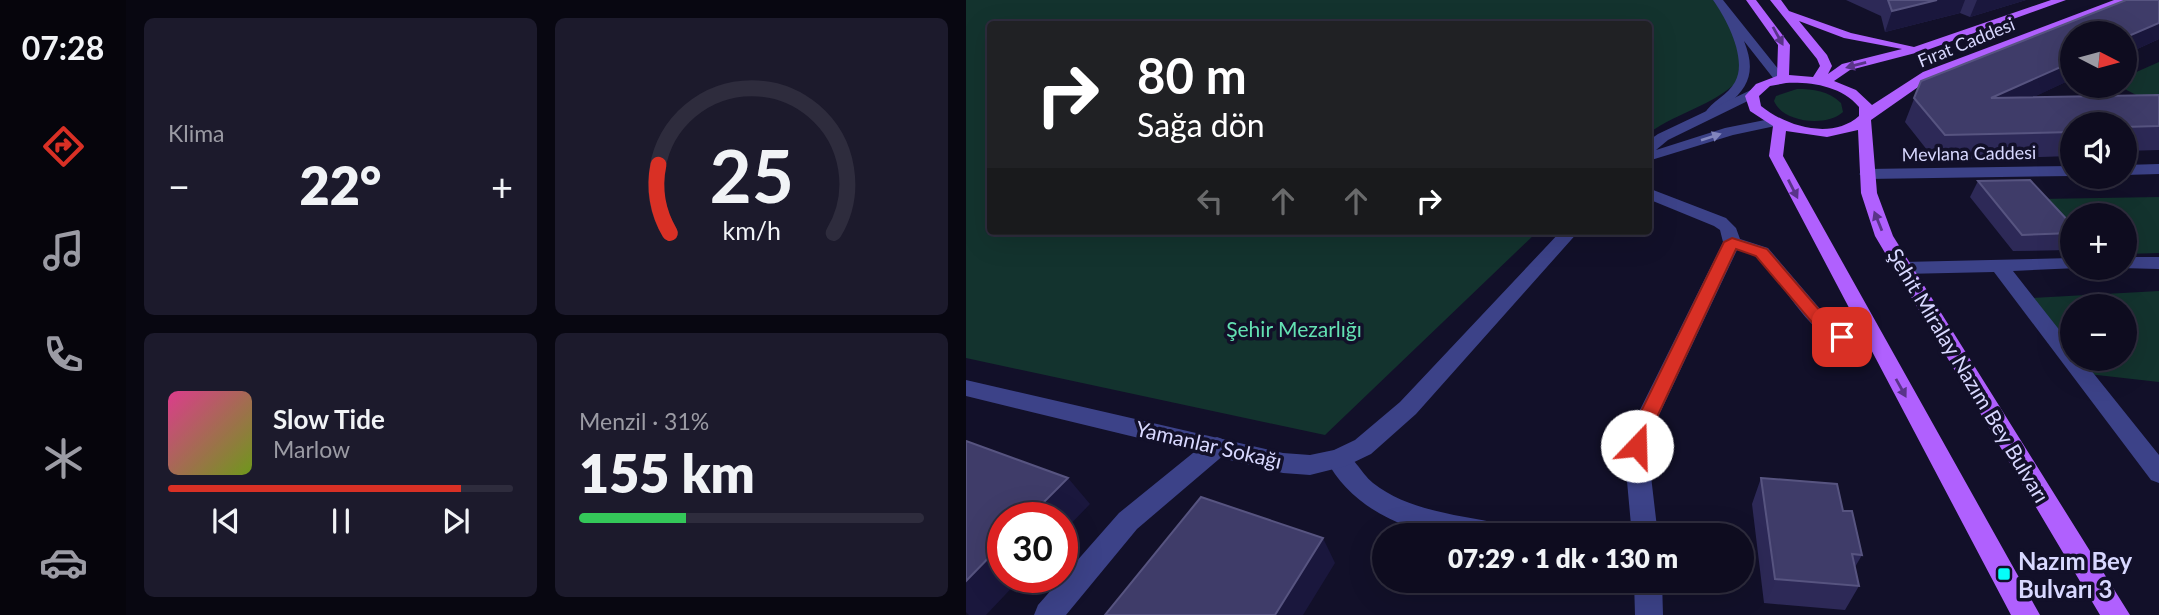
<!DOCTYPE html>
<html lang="tr">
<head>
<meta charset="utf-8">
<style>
	body { margin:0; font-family:Lato,sans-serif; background:#1c1a2c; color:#f1f3f6; height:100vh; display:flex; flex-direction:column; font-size:26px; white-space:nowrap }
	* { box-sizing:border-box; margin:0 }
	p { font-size:23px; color:#9b9ba4 }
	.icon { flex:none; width:38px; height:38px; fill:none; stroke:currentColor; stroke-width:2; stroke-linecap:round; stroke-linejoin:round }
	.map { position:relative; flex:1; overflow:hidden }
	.side { display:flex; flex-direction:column; gap:18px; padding:18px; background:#080711; width:840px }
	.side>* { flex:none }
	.guide { position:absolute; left:21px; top:21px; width:665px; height:214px; border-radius:7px; box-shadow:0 7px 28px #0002,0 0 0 2px #2e2c3d; background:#202124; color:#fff; overflow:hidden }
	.needle { width:46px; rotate:96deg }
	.controls { position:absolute; left:1094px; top:21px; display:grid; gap:14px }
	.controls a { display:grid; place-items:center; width:77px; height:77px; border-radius:50%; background:#0e0c1f; box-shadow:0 7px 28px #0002,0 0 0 2px #2e2c3d; font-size:35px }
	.speed { position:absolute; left:21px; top:502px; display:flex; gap:14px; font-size:35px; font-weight:700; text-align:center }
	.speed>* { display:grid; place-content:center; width:91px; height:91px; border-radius:50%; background:#0e0c1f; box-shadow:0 7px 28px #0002,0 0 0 2px #2e2c3d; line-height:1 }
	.speed .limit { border:10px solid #d22; background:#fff; color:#111 }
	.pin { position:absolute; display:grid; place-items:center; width:60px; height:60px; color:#fff; margin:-30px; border-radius:14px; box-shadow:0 4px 10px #0006 }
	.me { position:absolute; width:77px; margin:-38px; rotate:21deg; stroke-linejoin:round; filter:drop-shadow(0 0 5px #0008) }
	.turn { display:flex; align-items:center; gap:24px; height:147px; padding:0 35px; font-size:32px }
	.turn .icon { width:91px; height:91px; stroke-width:2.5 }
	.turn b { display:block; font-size:49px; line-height:60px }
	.lanes { display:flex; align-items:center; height:66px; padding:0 35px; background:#0003; justify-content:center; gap:35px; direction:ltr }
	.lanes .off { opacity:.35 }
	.big { font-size:52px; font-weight:800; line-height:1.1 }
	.side .tile { flex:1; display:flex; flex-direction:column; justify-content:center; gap:10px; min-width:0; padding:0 24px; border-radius:10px; background:#1c1a2c }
	.side .dial { align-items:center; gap:0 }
	.dial svg { height:182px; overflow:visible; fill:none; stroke:#2e2c3d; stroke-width:7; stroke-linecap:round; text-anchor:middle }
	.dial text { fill:#f1f3f6; stroke:none }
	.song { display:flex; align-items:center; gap:21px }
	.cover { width:84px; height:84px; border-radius:10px; background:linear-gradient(135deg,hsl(330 70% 55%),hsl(80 70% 35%)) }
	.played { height:7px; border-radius:4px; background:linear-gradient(90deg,#d93025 85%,#2e2c3d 85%) }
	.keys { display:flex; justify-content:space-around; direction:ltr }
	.heat { display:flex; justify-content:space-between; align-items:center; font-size:38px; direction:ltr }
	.charge { height:10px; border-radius:5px; background:linear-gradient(90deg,#34c759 31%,#2e2c3d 0) }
	.side .tiles { flex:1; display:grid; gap:18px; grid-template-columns:repeat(2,1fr) }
	.trip { position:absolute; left:406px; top:523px; width:382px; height:70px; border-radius:35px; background:#0e0c1f; box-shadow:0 7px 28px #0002,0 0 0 2px #2e2c3d; font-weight:800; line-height:70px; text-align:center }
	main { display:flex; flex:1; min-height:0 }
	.tabs { display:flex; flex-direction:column; width:126px; justify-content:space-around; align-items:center; background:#06050c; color:#9b9ba4 }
	.tabs .icon { width:49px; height:49px }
	.tabs .current { color:#d93025 }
	.tabs b { font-size:32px; color:#f1f3f6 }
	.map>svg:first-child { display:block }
	.green { fill:#13332e }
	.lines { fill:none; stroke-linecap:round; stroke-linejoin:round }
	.minor { fill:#3c4288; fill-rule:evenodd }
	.tertiary { fill:#3c4288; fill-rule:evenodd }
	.primary { fill:#b060fe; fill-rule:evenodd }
	.wall { fill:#2d2957 }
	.shaded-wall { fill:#1a173d }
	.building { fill:#3f3c69; stroke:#575480; stroke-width:2 }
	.oneway { fill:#593489 }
	.oneway2 { fill:#8286be }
	.route { fill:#d93025; stroke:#8d1f18; stroke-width:2 }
	.poi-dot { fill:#05fef9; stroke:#121029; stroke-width:2.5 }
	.labels { text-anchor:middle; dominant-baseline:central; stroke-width:7; stroke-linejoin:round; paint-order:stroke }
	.far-street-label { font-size:18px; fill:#d8d8ff; stroke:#121029 }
	.park-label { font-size:21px; fill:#63e0b2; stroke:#121029 }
	.street-label { font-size:21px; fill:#d8d8ff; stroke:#121029 }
	.near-poi-label { font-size:24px; font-weight:bold; fill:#d8d8ff; stroke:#121029; text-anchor:start }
</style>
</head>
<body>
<main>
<nav class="tabs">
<b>07:28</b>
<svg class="icon current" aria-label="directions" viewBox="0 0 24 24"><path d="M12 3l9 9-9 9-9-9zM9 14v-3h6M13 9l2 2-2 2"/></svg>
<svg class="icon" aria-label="music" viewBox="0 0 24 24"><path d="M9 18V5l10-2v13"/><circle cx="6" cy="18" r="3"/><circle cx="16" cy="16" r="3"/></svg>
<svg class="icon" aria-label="phone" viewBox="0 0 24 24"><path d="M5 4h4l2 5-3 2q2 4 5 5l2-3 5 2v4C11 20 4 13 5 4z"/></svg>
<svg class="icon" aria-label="climate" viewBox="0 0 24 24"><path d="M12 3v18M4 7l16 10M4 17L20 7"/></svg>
<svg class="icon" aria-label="car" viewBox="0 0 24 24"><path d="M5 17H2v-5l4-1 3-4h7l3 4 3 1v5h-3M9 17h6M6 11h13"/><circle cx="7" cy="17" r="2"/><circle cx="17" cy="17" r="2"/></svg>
</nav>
<section class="side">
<div class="tiles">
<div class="tile"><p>Klima</p>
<div class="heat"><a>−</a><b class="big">22°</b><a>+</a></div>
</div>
<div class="tile dial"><svg viewBox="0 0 100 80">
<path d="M14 69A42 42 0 1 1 86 69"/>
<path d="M14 69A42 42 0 0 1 9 39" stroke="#d93025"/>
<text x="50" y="56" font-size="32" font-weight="700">25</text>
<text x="50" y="72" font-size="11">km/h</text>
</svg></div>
<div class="tile">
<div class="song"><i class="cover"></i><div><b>Slow Tide</b><p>Marlow</p></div></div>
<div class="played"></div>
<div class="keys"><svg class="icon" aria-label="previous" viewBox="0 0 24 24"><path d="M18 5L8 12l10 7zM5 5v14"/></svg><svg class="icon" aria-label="pause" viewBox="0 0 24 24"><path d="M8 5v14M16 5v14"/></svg><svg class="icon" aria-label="next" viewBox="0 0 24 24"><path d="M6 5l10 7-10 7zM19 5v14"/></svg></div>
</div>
<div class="tile"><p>Menzil · 31%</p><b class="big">155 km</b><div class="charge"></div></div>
</div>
</section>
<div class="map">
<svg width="1193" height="615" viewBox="0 0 1193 615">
	<rect width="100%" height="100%" fill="#121029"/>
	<path class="green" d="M0 0H748L775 44 772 81C746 106 712 112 683 133L682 24H24V231H572L359 435 0 358Z
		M1193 62V107L1153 86H1158L1159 77Z
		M831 89C847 89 863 91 875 103L877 112C861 127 817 123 808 101L810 96Z
		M1193 197V253L1159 254 1158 215H1106V235L1074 199Z
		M1193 291V382L1122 374 1107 359H1158V306H1106V357L1049 299Z"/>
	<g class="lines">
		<path class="minor" d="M747 0H757L821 80 815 84 811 83 778 41C789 68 785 86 762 104 755 109 752 116 745 118L738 114C746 101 762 95 769 82 782 59 760 18 747 0Z
			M1193 164V174L1158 175V165Z
			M1106 166V176L901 179 893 174 901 169Z
			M682 188 760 218 770 228 774 239 802 248 867 324 890 334 917 337 920 342 917 347C853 366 828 291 791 258 786 253 778 252 771 250L684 434 683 459 692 536H666L659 459 662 434 757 242 754 230 748 226 682 199Z
			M1158 257H1193V269L1154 268H1158Z
			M1106 258V268H1112L1047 271 1106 346V359H1116L1193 455V483L1185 480 1028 272 937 274 928 268 937 262Z
			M251 437 259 440 263 447 259 454 171 529 100 615H68L72 605 153 513 243 440Z
			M372 449C388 455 394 472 407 483 442 511 493 515 536 524L545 528 549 536C527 536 505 538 484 536 435 531 382 504 360 459L364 452Z
			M668 581H696L697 615H669Z"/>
		<path class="tertiary" d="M787 89 792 90V96L702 140 690 150 759 128 809 118 816 122 814 125 767 135 682 161V141L692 134Z
			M595 231H613L450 414 405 454 380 466 344 475 317 473 0 396V380L317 453 344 455 368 450 389 440 434 402Z"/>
		<path class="primary" d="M780 0H790L824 45 823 75 847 77 854 66 851 59 804 0H815L823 11 885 33 948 47 1085 0H1100L961 50 884 70 868 81 890 90 906 105 957 72 1148 0H1162L965 78 905 120 911 193 927 236 1164 615H1134L909 236 895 193 892 130 861 137 820 131 817 156 1074 615H1045L803 156 807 126 784 111 779 96 790 84 811 76 812 45ZM833 21 878 38 936 49 876 64 862 74 866 66 861 55ZM820 83C846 82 875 86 893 107V116C866 140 821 127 795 106L793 96 804 86Z"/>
	</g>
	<path class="wall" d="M880 0H1060L1004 17 994 13 919 32 915 16Z
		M1160 0H1193V39L1158 55V33H1106V79L1067 97 1193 95V150L1158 151V124H1106V156L969 160 939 122 955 81Z
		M1012 181 1106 225V245L1103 250 1047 251 1004 197Z
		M795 478 877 511 896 555 889 567 893 586 879 610 798 603 786 504Z"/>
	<path class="shaded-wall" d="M971 0H999L994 13 919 32 926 11Z
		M1011 0H1060L1004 17Z
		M1193 23V39L1158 55V38Z
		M1106 62V79L1015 122 1025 98Z
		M102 478 124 504 96 533V518H62Z
		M357 538 369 563 337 615H309Z
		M37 543V578H55L20 615H3L0 612V581Z"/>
	<path class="building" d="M922 0H971L926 11Z
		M1160 0H1193V23L1158 38V33H1106V62L1025 98 1193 95V126L1158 127V124H1106V132L979 135 948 98 955 81Z
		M1064 180 1106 225V233L1056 235 1012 181Z
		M0 441 102 478 62 518H37V543L0 581Z
		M795 478 871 484 877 511H886L896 555 886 554 893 586 809 579Z
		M235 497 357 538 309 615H139Z"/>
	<defs><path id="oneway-solid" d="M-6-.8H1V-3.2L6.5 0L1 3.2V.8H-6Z" transform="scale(1.75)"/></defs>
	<g class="oneway">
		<use href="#oneway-solid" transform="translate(812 36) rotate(61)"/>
		<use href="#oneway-solid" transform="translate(890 65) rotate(165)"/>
		<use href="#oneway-solid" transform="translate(827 189) rotate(63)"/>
		<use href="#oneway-solid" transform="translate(912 221) rotate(-112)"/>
		<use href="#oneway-solid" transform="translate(935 388) rotate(61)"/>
	</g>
	<use class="oneway2" href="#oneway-solid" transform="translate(745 137) rotate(-18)"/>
	<path class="route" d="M766 238 801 249 866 325 884 337 876 343 855 333 790 256 770 249 683 434 677 451 671 453 664 451 661 446 664 434 758 242Z"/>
	<rect class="poi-dot" x="1031" y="567" width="14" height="14" rx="3.5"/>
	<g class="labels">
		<g class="far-street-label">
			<text transform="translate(1000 42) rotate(-22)">Fırat Caddesi</text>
			<text transform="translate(1003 153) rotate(-1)">Mevlana Caddesi</text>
		</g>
		<g class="park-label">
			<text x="328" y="328">Şehir Mezarlığı</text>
		</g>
		<g class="street-label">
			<text transform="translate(1003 375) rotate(59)">Şehit Miralay Nazım Bey Bulvarı</text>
			<text transform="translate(243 444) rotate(13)">Yamanlar Sokağı</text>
		</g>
		<g class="near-poi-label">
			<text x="1052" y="560">Nazım Bey<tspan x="1052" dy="28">Bulvarı 3</tspan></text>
		</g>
	</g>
</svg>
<div class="controls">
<a><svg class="needle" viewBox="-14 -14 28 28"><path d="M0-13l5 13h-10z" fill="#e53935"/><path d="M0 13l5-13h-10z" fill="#9b9ba4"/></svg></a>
<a><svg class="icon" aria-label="sound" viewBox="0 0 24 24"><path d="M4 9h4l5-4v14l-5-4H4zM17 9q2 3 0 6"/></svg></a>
<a>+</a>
<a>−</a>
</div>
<div class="speed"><div class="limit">30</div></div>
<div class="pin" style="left:876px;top:337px;background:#d93025"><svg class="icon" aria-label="arrive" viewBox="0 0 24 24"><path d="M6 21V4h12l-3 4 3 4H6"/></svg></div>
<svg class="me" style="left:671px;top:446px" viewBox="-20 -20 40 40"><circle r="19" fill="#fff"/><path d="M0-13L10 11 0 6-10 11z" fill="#d93025"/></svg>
<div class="trip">07:29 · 1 dk · 130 m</div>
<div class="guide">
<div class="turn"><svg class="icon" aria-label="right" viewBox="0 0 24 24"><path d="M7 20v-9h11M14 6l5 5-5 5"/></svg><div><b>80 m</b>Sağa dön</div></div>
<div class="lanes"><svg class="icon off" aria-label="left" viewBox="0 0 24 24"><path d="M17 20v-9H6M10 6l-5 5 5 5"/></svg><svg class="icon off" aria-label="ahead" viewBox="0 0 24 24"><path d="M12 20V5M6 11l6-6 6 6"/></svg><svg class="icon off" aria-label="ahead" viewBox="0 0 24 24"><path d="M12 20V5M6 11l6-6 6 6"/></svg><svg class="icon" aria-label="right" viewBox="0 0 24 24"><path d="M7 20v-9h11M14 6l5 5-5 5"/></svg></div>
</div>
</div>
</main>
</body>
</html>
